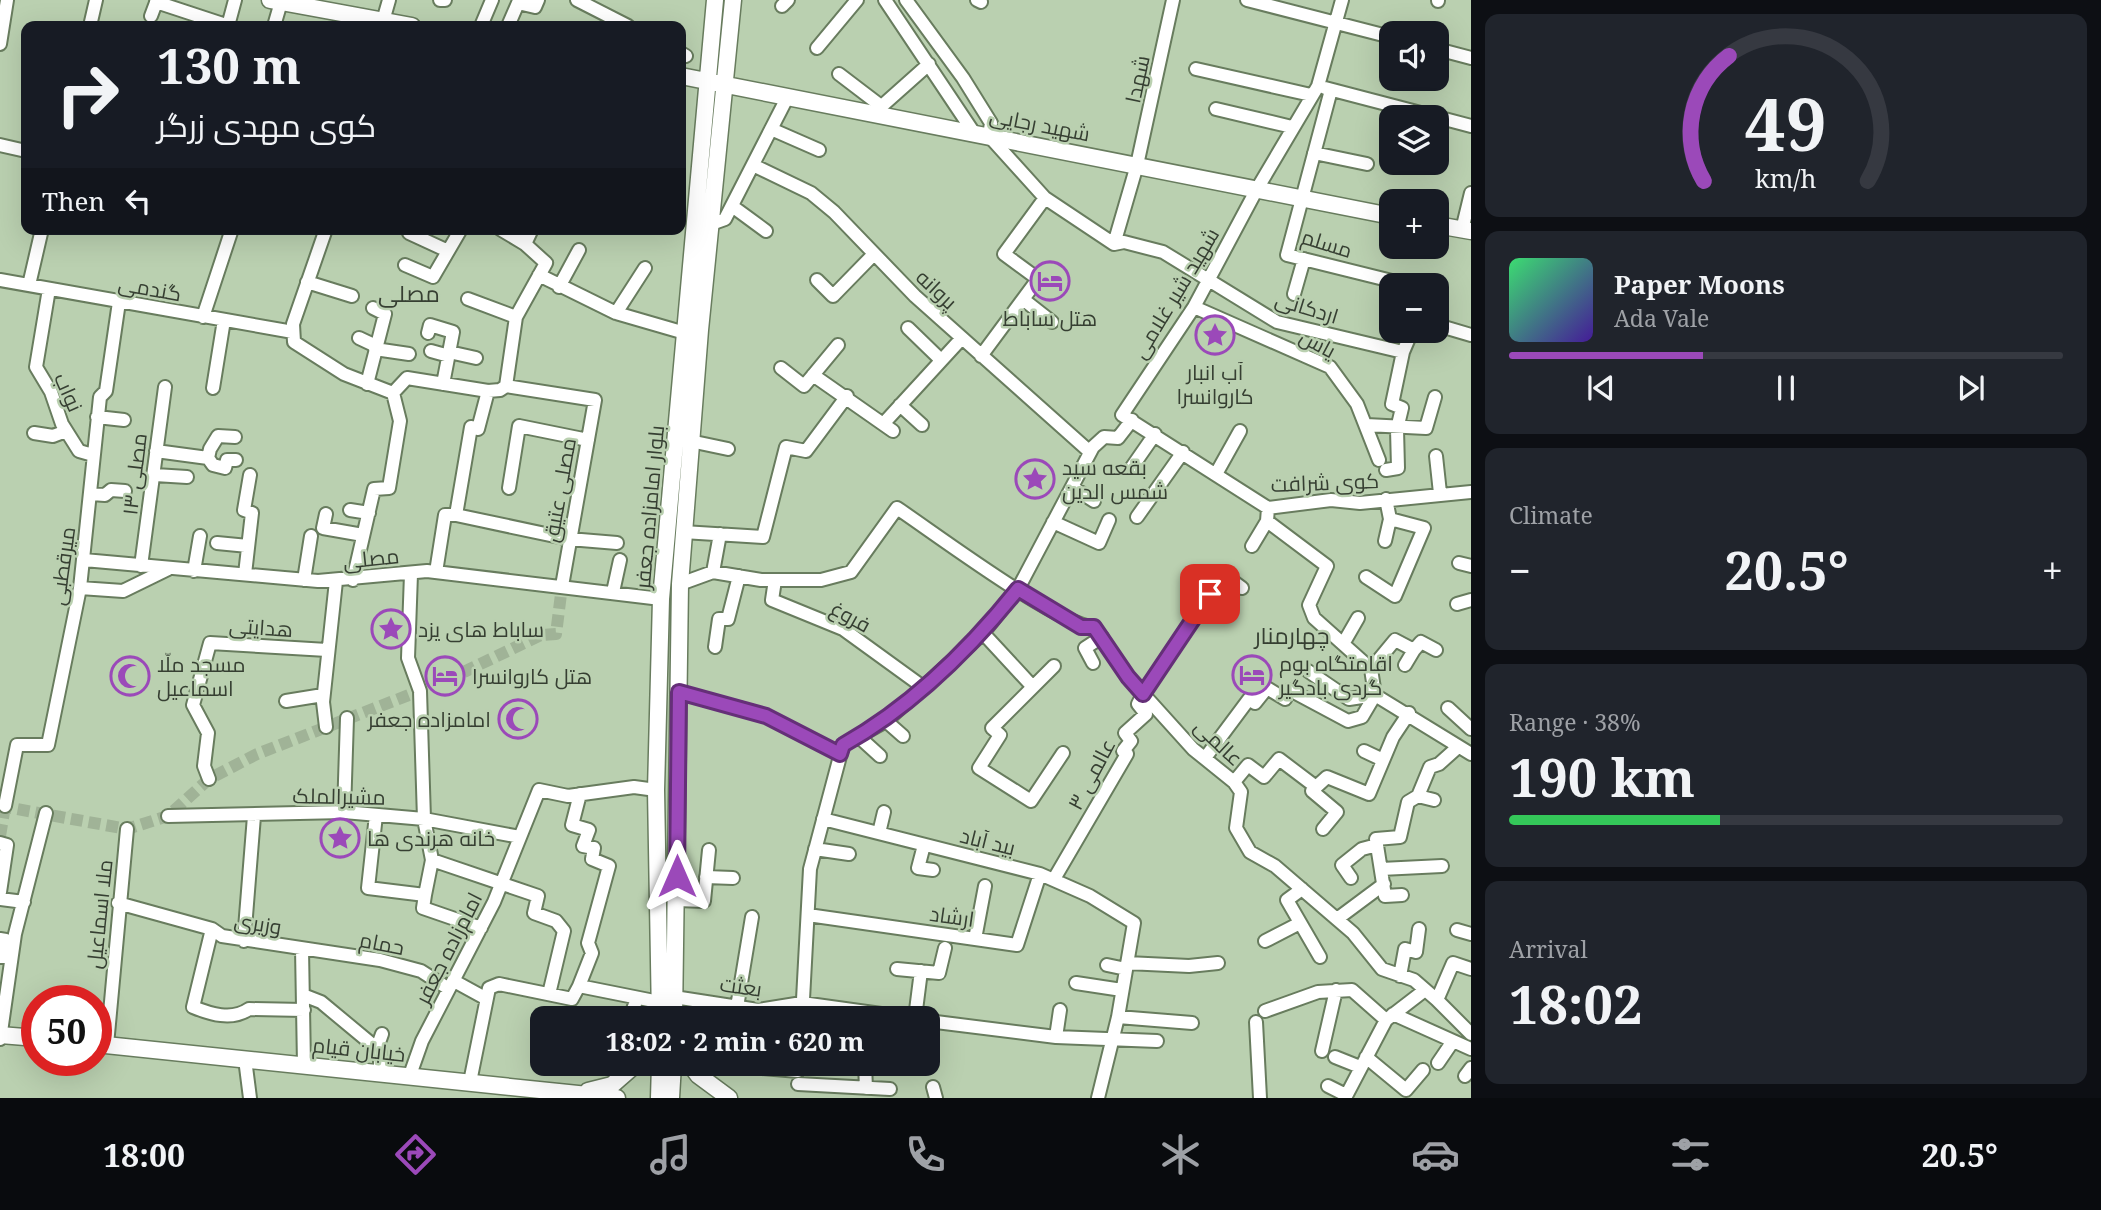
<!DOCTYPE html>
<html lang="en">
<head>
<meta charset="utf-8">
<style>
	body { margin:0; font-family:"Noto Serif",Cairo,serif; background:#20242c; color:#f1f3f6; height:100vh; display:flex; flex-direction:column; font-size:26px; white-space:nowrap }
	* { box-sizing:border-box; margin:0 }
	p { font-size:23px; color:#9ea1a6 }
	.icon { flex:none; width:38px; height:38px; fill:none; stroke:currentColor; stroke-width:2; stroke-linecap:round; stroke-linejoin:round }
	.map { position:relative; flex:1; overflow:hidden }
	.panel { display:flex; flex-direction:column; gap:14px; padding:14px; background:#0d0f14; width:630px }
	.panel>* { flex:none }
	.hud { position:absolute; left:21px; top:21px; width:665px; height:214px; border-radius:14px; box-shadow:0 7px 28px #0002; background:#171b24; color:#f1f3f6; overflow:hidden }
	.buttons { position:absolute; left:1379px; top:21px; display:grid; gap:14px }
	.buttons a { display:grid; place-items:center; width:70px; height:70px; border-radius:14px; background:#171b24; box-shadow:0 7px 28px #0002; font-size:35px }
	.speed { position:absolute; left:21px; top:985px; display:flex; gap:14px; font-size:35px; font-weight:700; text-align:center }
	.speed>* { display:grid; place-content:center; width:91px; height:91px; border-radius:50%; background:#171b24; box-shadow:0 7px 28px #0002; line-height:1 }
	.speed .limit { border:10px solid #d22; background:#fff; color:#111 }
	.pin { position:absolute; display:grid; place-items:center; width:60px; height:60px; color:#fff; margin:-30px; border-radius:14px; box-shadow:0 4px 10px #0006 }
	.me { position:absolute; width:77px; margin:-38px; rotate:0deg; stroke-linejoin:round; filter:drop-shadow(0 0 5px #0008) }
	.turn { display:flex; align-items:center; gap:24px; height:147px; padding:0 21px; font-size:32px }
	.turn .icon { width:91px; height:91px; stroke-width:2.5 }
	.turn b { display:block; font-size:49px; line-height:60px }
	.then { display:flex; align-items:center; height:66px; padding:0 21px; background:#0003; gap:14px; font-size:26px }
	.big { font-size:52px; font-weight:700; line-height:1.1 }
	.panel .tile { flex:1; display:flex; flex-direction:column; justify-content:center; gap:10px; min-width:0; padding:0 24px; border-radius:14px; background:#20242c }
	.panel .dial { align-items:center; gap:0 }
	.dial svg { height:182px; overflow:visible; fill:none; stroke:#363941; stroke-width:7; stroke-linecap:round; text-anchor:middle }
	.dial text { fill:#f1f3f6; stroke:none }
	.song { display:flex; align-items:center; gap:21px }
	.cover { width:84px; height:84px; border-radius:10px; background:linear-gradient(135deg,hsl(140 70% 55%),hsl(260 70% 35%)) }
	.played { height:7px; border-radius:4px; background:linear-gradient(90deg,#9b49b9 35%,#363941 35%) }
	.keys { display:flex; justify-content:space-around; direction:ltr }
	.heat { display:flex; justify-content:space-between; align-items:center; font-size:38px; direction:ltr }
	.charge { height:10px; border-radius:5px; background:linear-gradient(90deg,#34c759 38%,#363941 0) }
	.trip { position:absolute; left:530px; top:1006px; width:410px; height:70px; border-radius:14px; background:#171b24; box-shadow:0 7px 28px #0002; font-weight:700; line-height:70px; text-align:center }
	.menu { display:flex; height:112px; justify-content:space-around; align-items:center; background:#090b0e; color:#9ea1a6 }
	.menu .icon { width:49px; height:49px }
	.menu .selected { color:#9b49b9 }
	.menu b { font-size:32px; color:#f1f3f6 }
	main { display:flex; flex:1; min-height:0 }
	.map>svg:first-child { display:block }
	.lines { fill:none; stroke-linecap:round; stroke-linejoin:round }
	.street-tunnel { stroke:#a0b397; stroke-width:12; stroke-dasharray:12 6; stroke-linecap:butt }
	.street-casing { stroke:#687c5e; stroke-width:16 }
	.secondary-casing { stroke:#687c5e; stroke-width:19 }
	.street { stroke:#fff; stroke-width:12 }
	.secondary { stroke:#fff; stroke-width:16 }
	.route-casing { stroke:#652f78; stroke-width:18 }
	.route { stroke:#9b49b9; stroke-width:12 }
	.labels { text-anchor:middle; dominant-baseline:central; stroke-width:5; stroke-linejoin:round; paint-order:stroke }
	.street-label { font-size:21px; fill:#363f32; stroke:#bad0b0 }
	.poi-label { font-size:21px; fill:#363f32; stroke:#bad0b0; text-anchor:start }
	.neighbourhood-label { font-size:23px; fill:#363f32; stroke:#bad0b0 }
</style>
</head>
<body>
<main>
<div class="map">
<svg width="1471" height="1098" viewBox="0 0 1471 1098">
	<rect width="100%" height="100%" fill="#bad0b0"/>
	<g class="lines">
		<path class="street-tunnel" d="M0 806 127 829 168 816 209 779 257 754 445 681 541 635 556 634 562 586
			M0 836 5 806"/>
		<g class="street-casing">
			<path id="street" d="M440 0H445
				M577 0 628 26
				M885 0 974 133
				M906 0 963 78 991 123 989 136 1045 198 1114 244 1124 242 1163 252 1277 322 1403 352
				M977 0 981 2
				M1247 0 1391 37
				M1342 0 1318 86 1257 189 1194 307 1122 415 1268 508 1331 500 1360 503 1471 492
				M1438 1V0
				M156 2 229 26
				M782 6 788 0
				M151 16 157 0
				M383 21 389 0
				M90 26 96 0
				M228 26 235 0
				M274 26 281 2
				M481 26 492 0
				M508 26 518 3 535 7 538 0
				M0 44 7 0
				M817 48 857 0
				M1437 49 1471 58
				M681 53 686 56
				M1196 69 1311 95
				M839 74 881 106
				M1325 88 1436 117
				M1331 90 1287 255 1408 285
				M1216 109 1292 127
				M874 113 929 64
				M1437 117 1471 126
				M771 129 819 150
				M0 145 26 151
				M1314 153 1367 164
				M753 165 811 193 834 212 915 296 1090 452
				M732 206 766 231
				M711 224 725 219 788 96
				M326 229 293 324 294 342 344 374 393 393
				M500 229 525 244
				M1462 230 1471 193
				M409 233 448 251
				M1114 244 1137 165 1173 0
				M405 265 433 277 461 229
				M539 275 616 313 685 333
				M0 280 293 332
				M817 280 833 296 874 254
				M307 282 352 296
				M29 285 42 229
				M559 287 579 250
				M49 289 36 367 51 392 62 424 79 451 93 455
				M1294 294 1304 259
				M468 299 516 317
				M1024 300 1052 322
				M1194 307 1330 367 1357 404 1379 460
				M616 313 645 268
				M203 317 232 229
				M1437 325 1471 335
				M908 328 941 360
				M428 333 430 325 453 332 443 384
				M359 338 376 346
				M375 349 409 354
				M431 351 449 356
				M449 352 476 358
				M981 356 1038 279 1004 254 1045 198
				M781 368 804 386 838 345
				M813 375 893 431
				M367 384 385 314 373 308
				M506 386 516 317 546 263 525 244 532 229
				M213 388 224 320
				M393 393 407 378 488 391 500 390 506 386 595 400 562 586
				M900 405 922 425
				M97 417 124 420
				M884 423 962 338
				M1366 425 1426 428 1435 397
				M34 433 53 436 66 431
				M690 441 728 449
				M156 451 208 458 210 449 218 436 235 437
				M1436 456 1440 493
				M208 458 213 465 225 468 227 460H236
				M1132 467 1155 434
				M1386 470 1398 468 1397 429 1402 408 1392 404 1403 352 1412 331
				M1216 474 1240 431
				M155 475 187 477
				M1072 487 1094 501
				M509 488 519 426 588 440
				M91 494 105 495 111 490 125 491
				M1268 508 1267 521 1327 566 1309 605 1314 618 1371 669 1375 695 1471 754
				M350 510 369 513
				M326 514 323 528 363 535
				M456 515 569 539 617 543
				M1137 517 1183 452
				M1053 522 1099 543 1109 520
				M683 532 763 537 786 447 806 451 847 396
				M1385 541 1390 519
				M217 543 248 546
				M1252 546 1267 521
				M84 560 318 581 427 571 661 599
				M1459 563 1471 566
				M141 566 165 387
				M194 571 200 536
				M436 572 445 515H456L471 427 478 429 488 391
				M713 572 720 534
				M245 574 252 513 244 510 250 475
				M411 574 408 658 420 691 424 819 432 860 538 896 534 913 556 921 564 931 549 994
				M1366 577 1395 596 1424 528 1390 519 1386 499
				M304 580 311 536
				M353 580 374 489 389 488 400 421 393 393
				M775 580 772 600 843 629 923 687
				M680 584 713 572 761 580H821L851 572 897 508C933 532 1060 627 1094 627L1128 677 1193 749 1234 782 1241 792 1236 828 1250 852 1275 866 1353 933 1382 969 1414 980 1437 1000 1453 963 1471 969
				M80 588 123 591 168 569
				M613 592 620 560
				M1457 604 1471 600
				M983 633 1032 686
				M1343 644 1358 618
				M715 647 719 619H728L739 576
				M1093 663 1085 648 1102 637
				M1405 665 1414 650
				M1054 666 992 728 1000 735 979 768 1031 801 1063 753
				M1371 669 1395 640 1414 650 1421 642 1436 650
				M1308 671 1349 699 1375 695
				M679 692 766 716 840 754
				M286 701 323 695
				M1448 708 1471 729
				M886 721 903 736
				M326 727 323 702 336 581
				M858 736 880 756
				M1364 751 1383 760
				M1205 758 1249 699 1255 703 1267 688 1285 699 1290 690 1348 721 1362 717 1375 695
				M209 779 204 766 208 733 193 705 210 643 327 650
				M1234 782 1248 765 1264 777 1279 759 1316 787 1327 777 1369 794 1393 737 1409 713
				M1316 787 1312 791 1337 812 1323 829
				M1418 796 1434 800
				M5 806 17 745H48L80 588 100 397 106 391 119 302
				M344 812 347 718
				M376 815 368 888 425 895 423 908 481 928
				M168 816 344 812 424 819 520 837
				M823 819 1040 874 1090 896 1134 923 1118 1017 1098 1098
				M879 833 884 812
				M0 843 7 845 0 892
				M924 845 918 868 933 870
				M815 849 849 854
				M1381 869 1442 866
				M706 877 733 878
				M1351 878 1342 865 1362 849 1377 845
				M1054 879 1127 754 1123 751 1131 741 1125 733 1146 714 1138 704 1143 694 1223 574 1242 588
				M1302 889 1287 900 1320 957
				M425 895 432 860
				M1402 895 1385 896 1376 839 1400 837 1408 802 1418 796 1430 767 1439 764 1458 747
				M0 899 24 902
				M677 900 704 901 709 850
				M118 903 212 929 222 936 380 960 421 971 449 989
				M808 915 1017 945 1040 874
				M1337 919 1384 884
				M212 929 193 1007C210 1014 232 1021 249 1009L304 1010
				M1457 930 1471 934
				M0 939 6 940 4 957H0
				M975 939 985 886
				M244 941 254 816
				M1265 941 1300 923
				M302 949 304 1065
				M1127 963 1189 966 1218 963
				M1107 965 1126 969
				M897 969 939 973 945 948
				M1400 976 1405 949 1416 952 1419 929
				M454 981 485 998
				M1076 983 1122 990
				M579 986 592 953 588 943 609 866 592 859 594 848 583 846 589 830 572 825 580 794
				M303 995 321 1002 380 1051V1072
				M674 997 758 1010 802 1003 910 1018
				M1437 1000 1471 1034
				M737 1007 752 917
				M1265 1011 1318 992 1352 990 1386 1020
				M1393 1014 1471 1049
				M1118 1017 1192 1023
				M630 1018 637 998
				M802 1018 810 869 843 745 886 721 983 633 1018 589 1093 447 1104 437 1118 438 1132 420
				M915 1018 921 971
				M928 1021 1056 1037 1157 1041
				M1256 1022 1260 1098
				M1056 1037 1060 1010
				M0 1039 15 934 46 813
				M107 1045 127 829
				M377 1048 382 1034
				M1322 1051 1336 990
				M1335 1057 1360 1067
				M1366 1057 1406 1090 1423 1070
				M245 1059 250 1098
				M1438 1063 1453 1041
				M865 1065 866 1088
				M750 1067 798 1071
				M410 1075 422 1041 494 902 539 790 568 796 634 787 656 790
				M1465 1076 1471 1068
				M470 1082 489 988 499 984 572 999 579 986 659 1002
				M798 1084 890 1089
				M1328 1086 1346 1095
				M933 1087 936 1098
				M1345 1098 1386 1020 1425 990"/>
		</g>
		<g class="secondary-casing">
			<path id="secondary" d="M270 0 412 26
				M681 76 1391 216
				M1437 225 1471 231
				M660 1018 656 790 661 599 715 0
				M674 1018 680 584 700 330 733 0
				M0 1035 37 1038
				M96 1044 617 1098
				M690 1064 698 1075 729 1098
				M588 1091 612 1085 636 1064
				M659 1098 660 1064
				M671 1098 673 1064"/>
		</g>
		<use href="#street" class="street"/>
		<use href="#secondary" class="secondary"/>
	</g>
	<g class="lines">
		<g class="route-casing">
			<path id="route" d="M677 876 679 692 766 716 840 754 843 745C911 707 969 650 1018 589L1081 627H1094L1128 677 1143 694 1210 594"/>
		</g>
		<use href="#route" class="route"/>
	</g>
	<defs>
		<g id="hotel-ring" transform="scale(2.0125)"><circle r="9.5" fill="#bad0b0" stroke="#9b49b9" stroke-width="1.5"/><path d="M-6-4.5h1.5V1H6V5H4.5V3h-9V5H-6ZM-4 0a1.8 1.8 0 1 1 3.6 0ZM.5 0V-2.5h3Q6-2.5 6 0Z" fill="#9b49b9"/></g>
		<g id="sight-ring" transform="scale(2.0125)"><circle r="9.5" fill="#bad0b0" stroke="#9b49b9" stroke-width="1.5"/><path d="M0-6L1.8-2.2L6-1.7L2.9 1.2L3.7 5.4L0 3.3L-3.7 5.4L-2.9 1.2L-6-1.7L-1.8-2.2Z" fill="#9b49b9"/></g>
		<g id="mosque-ring" transform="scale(2.0125)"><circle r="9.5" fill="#bad0b0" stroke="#9b49b9" stroke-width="1.5"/><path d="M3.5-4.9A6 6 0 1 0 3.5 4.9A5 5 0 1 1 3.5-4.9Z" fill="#9b49b9"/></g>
	</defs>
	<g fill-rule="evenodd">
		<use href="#hotel-ring" x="1050" y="281"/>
		<use href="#sight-ring" x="1215" y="335"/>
		<use href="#sight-ring" x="1035" y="479"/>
		<use href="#sight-ring" x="391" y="629"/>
		<use href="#hotel-ring" x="1252" y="675"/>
		<use href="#mosque-ring" x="130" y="676"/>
		<use href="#hotel-ring" x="445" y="676"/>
		<use href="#mosque-ring" x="518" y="719"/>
		<use href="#sight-ring" x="340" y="838"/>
	</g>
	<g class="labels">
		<g class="street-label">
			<text transform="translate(1137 79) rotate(-78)">شهدا</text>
			<text transform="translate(1040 124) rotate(11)">شهید رجایی</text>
			<text transform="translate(1327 243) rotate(17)">مسلم</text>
			<text transform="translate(150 288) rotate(10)">گندمی</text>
			<text transform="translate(937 289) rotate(43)">پروانه</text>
			<text transform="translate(1175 293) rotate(-59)">شهید شیر غلامی</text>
			<text transform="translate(1307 307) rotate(17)">اردکانی</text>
			<text transform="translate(1318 343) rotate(28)">یاس</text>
			<text transform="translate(69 392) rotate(66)">نواب</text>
			<text transform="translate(134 474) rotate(-83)">مصلی ۱۳</text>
			<text transform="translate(1325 482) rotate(-2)">کوی شرافت</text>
			<text transform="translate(559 490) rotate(-80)">مصلی عتیق</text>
			<text transform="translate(649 507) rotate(-85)">بلوار امامزاده جعفر</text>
			<text transform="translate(371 558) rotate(-6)">مصلی</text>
			<text transform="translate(62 566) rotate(-82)">میرقطبی</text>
			<text transform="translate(851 616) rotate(29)">فروغ</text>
			<text transform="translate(261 627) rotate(4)">هدایتی</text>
			<text transform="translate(1219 742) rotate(43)">عالمی</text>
			<text transform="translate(1091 774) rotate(-62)">عالمی ۳</text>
			<text transform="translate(339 796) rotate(1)">مشیرالملک</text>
			<text transform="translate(988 841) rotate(14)">بید آباد</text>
			<text transform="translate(99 914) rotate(-84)">ملا اسماعیل</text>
			<text transform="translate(952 916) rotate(8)">ارشاد</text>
			<text transform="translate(258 923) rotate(9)">وزیری</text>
			<text transform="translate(382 943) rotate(11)">حمام</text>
			<text transform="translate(448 948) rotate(-63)">امام‌زاده جعفر</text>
			<text transform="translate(741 986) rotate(8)">بعثت</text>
			<text transform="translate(359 1049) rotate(6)">خیابان قیام</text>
		</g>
		<g class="poi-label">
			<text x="1050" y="318" text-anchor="middle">هتل ساباط</text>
			<text x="1215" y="372" text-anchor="middle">آب انبار<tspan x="1215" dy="24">کاروانسرا</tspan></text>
			<text x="1062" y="467">بقعه سید<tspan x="1062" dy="24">شمس الدین</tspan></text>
			<text x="418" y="629">ساباط های یزد</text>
			<text x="1279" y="663">اقامتگاه بوم<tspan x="1279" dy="24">گردی بادگیر</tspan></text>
			<text x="157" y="664">مسجد ملّا<tspan x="157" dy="24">اسماعیل</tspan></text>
			<text x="472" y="676">هتل کاروانسرا</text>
			<text x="491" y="719" text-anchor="end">امامزاده جعفر</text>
			<text x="367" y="838">خانه هرندی ها</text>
		</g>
		<g class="neighbourhood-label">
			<text x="409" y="293">مصلی</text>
			<text x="1292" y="635">چهارمنار</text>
		</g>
	</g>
</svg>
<div class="buttons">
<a><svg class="icon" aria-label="sound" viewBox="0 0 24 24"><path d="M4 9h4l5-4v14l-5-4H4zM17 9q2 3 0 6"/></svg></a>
<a><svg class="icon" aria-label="layers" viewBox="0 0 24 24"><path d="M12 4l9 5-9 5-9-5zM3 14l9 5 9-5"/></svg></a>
<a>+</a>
<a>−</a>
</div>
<div class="speed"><div class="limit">50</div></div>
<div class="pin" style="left:1210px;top:594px;background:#d93025"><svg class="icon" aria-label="arrive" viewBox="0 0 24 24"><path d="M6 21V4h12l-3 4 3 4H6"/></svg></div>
<svg class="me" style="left:677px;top:876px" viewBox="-20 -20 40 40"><path d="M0-17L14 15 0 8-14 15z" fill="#9b49b9" stroke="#fff" stroke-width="4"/></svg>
<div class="trip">18:02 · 2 min · 620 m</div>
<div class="hud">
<div class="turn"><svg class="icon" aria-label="right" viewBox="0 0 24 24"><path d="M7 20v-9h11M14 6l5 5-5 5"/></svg><div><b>130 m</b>کوی مهدی زرگر</div></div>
<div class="then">Then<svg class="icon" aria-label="left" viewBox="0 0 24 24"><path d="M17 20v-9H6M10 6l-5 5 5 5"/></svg></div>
</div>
</div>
<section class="panel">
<div class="tile dial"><svg viewBox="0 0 100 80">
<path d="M14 69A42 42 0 1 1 86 69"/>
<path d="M14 69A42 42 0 0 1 25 14" stroke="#9b49b9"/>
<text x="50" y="56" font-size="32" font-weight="700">49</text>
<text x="50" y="72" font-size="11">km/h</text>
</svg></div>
<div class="tile">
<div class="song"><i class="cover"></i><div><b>Paper Moons</b><p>Ada Vale</p></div></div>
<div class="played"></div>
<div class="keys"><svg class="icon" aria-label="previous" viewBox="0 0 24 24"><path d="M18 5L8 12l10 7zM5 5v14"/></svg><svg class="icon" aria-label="pause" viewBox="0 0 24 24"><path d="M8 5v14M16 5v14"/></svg><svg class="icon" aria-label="next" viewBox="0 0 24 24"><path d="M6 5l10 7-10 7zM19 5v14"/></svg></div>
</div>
<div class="tile"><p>Climate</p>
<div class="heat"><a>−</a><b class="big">20.5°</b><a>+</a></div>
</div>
<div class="tile"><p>Range · 38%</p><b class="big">190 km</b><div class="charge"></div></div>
<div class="tile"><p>Arrival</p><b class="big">18:02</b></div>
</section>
</main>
<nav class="menu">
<b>18:00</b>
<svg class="icon selected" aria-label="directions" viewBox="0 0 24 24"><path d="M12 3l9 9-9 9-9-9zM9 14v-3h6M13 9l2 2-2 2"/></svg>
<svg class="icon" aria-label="music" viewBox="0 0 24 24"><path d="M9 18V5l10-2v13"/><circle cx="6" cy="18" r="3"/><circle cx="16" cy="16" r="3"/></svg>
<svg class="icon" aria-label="phone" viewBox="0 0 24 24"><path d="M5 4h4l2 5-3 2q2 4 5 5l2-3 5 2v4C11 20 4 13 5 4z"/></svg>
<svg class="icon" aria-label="climate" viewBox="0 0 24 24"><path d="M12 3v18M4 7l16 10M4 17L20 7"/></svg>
<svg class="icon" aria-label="car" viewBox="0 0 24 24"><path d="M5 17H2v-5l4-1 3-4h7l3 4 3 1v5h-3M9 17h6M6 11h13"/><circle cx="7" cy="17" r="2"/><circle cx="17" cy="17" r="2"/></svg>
<svg class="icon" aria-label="filters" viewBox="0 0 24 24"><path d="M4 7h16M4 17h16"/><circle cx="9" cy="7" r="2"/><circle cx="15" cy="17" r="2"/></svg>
<b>20.5°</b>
</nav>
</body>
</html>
